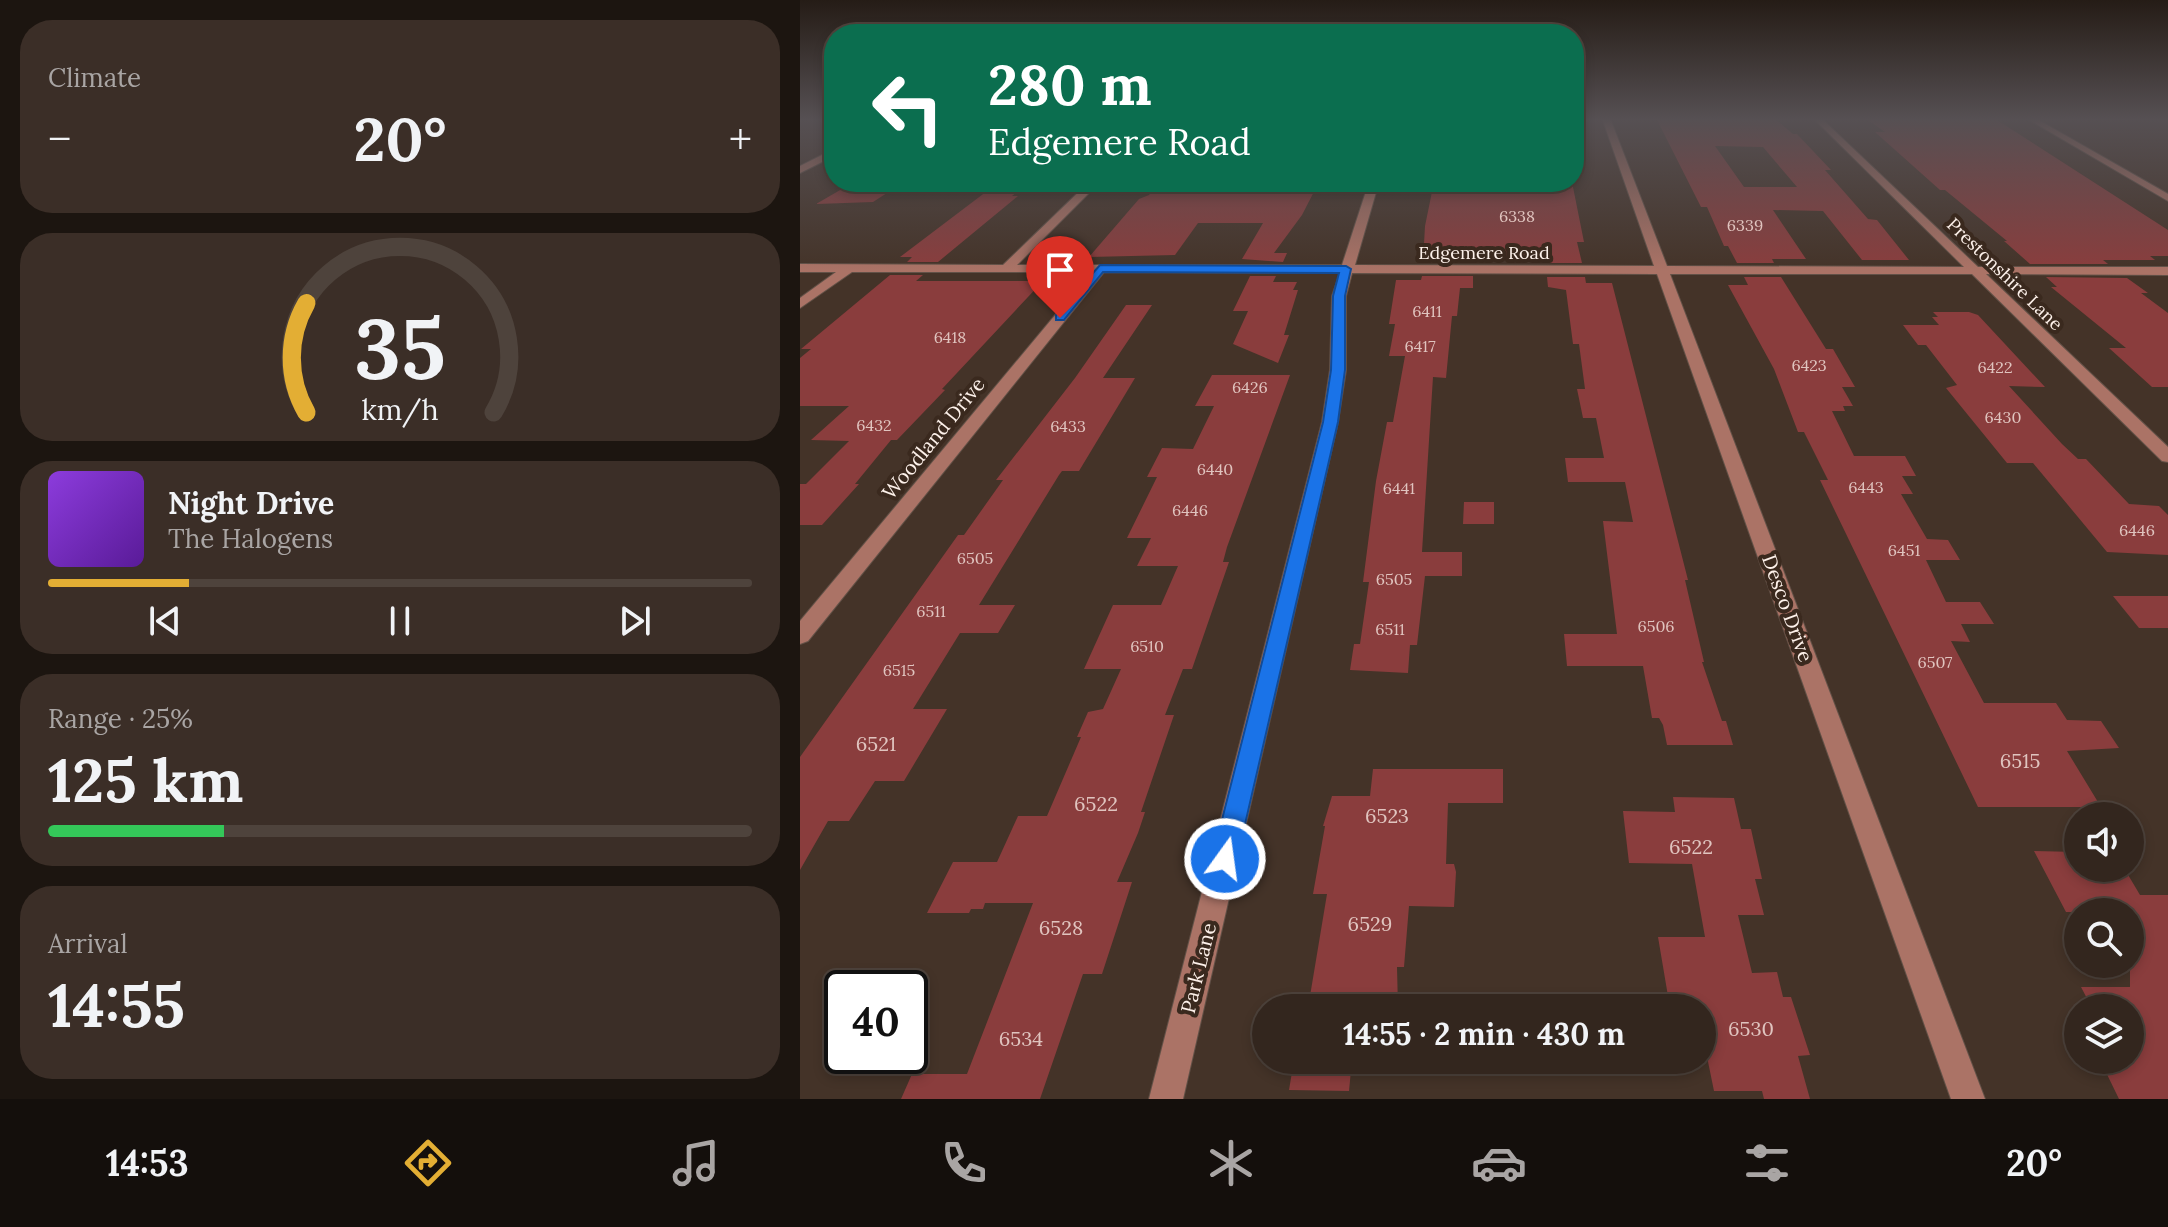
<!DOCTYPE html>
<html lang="en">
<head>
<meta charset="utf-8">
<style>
	body { margin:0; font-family:Lora,serif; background:#3b2e27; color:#f1f3f6; height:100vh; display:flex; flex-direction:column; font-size:30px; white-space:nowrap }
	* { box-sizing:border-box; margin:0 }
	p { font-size:26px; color:#a9a5a4 }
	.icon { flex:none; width:44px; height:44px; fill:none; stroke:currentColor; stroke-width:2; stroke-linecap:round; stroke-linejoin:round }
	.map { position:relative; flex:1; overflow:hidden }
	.sheet { display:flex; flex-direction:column; gap:20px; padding:20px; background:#1c1510; width:800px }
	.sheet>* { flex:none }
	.top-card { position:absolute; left:24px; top:24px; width:760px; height:168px; border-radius:32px; box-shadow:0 4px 12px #0003,0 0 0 2px #4e433c; background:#0b6e4f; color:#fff; overflow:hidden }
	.controls { position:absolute; left:1264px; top:802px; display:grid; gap:16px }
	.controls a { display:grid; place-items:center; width:80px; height:80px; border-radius:50%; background:#33261e; box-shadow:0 4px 12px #0003,0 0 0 2px #4e433c; font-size:40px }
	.speed { position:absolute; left:24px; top:970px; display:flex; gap:16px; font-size:40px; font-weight:700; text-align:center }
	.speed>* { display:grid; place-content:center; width:104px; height:104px; border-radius:50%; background:#33261e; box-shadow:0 4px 12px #0003,0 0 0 2px #4e433c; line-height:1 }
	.speed .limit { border:4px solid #111; border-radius:12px; background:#fff; color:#111 }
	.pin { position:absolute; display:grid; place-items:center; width:68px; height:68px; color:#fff; margin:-82px -34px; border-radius:50% 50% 50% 0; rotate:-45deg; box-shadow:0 0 8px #0007 }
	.pin .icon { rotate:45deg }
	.me { position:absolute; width:88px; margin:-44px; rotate:14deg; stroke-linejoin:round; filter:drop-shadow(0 0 6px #0008) }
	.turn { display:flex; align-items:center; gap:28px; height:168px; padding:0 32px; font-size:36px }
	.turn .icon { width:104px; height:104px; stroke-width:2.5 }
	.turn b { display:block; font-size:56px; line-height:68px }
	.big { font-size:60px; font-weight:800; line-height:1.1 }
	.sheet .widget { flex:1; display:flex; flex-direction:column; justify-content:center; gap:12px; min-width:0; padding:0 28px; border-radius:32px; background:#3b2e27 }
	.sheet .dial { align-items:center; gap:0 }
	.dial svg { height:208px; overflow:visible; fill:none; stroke:#4e433c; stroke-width:7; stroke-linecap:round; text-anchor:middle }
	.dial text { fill:#f1f3f6; stroke:none }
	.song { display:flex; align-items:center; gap:24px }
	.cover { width:96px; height:96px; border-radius:12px; background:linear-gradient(135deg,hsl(270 70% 55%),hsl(270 70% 35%)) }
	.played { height:8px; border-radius:4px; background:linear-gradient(90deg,#e3ae34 20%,#4e433c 20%) }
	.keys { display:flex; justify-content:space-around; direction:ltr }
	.heat { display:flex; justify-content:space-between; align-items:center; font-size:44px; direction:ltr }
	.charge { height:12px; border-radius:6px; background:linear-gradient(90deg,#34c759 25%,#4e433c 0) }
	.trip { position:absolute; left:452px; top:994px; width:464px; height:80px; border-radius:40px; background:#33261e; box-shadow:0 4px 12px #0003,0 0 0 2px #4e433c; font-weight:800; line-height:80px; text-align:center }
	.dock { display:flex; height:128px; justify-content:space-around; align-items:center; background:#140f0c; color:#a9a5a4 }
	.dock .icon { width:56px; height:56px }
	.dock .selected { color:#e3ae34 }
	.dock b { font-size:36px; color:#f1f3f6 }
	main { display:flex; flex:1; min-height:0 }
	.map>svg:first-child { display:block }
	.building { fill:#8a3d3d; fill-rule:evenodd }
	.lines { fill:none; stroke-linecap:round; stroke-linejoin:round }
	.minor-casing { stroke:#625147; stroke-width:2 }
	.minor { fill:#ab7366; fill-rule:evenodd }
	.route { fill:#1a73e8; stroke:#114b97; stroke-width:2 }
	.labels { text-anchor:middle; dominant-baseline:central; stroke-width:8; stroke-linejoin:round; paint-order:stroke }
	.number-label { font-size:16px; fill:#e0c4bf }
	.far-street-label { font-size:18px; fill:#fdf1ea; stroke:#3a291e }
	.street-label { font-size:20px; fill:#fdf1ea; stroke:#3a291e }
	.near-number-label { font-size:20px; fill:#e0c4bf }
</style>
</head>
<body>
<main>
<section class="sheet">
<div class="widget"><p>Climate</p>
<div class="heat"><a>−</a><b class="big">20°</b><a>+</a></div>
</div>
<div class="widget dial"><svg viewBox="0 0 100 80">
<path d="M14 69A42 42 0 1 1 86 69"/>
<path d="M14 69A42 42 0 0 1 14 27" stroke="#e3ae34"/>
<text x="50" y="56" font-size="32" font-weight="700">35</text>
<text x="50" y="72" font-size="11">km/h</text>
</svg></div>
<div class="widget">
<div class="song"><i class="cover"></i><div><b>Night Drive</b><p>The Halogens</p></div></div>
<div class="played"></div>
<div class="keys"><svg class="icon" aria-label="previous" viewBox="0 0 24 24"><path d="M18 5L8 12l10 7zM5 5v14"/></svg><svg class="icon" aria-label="pause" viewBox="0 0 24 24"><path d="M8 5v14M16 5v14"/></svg><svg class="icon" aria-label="next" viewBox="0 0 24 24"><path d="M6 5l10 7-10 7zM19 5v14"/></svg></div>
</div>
<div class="widget"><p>Range · 25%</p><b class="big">125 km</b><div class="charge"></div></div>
<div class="widget"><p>Arrival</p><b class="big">14:55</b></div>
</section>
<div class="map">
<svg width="1368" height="1099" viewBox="0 0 1368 1099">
	<rect width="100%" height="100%" fill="#443328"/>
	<path class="building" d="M856 118H974L993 134H997L1031 170H1025L1068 219 1077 220 1109 260H1062L1023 211 973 210 1006 259H972L974 263H937L928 246H924L907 207H901ZM915 146 963 147 997 187H944Z
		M1065 118H1194L1368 230V256H1350L1355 260H1303L1308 264H1230L1204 241H1207L1145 190H1140L1075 132H1085Z
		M54 182H104L73 202 16 204Z
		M199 182H229L212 196H218L138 262H107L112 257H100Z
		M360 182H417L410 192H471L477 182H519L502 215 474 253H487L483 262 442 259 463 223H398L375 255 289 257 339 199 349 195Z
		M634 182H674L673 185H680V192H736L735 182H772L784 242H777L782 263H745L744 256H673V262H623L625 226Z
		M90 275H123L116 281H243L142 389 145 390 97 440H91L55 484H59L22 525H0V484H6L49 441 11 440 49 406H0V358L11 349H1Z
		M450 276H476L473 282H497L493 290H498L484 335H489L478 363 433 344 448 311H433Z
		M622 276H673V288H660L657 316H652L646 378 633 377 622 552H662V576H625L617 645H610L608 673 550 670 554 644H560L569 582H563L576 481 587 422H593L605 356H589L595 324H589L596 280H621Z
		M747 277H785L786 283H812L888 580H885L904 662H902L922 721H926L933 745H867L863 725 859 718H852L843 666H767L764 634H817L803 521 833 522 825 482H768L765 458H804L796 418H783L777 389H785L779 344H773L766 290 748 287Z
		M944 277H981L1026 349H1033L1055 387H1042L1053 406H1043L1045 411H1032L1054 456H1105L1116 476H1102L1113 494H1101L1127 539 1148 540 1160 560H1126L1146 602H1180L1194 624H1161L1170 642 1151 641 1184 703H1256L1267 720 1301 721 1319 748 1267 751 1301 807H1178L1020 480H1028L1004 432H998L974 369 928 285H948Z
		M1246 277 1327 278 1348 293H1341L1368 313V387H1352L1309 348H1326L1251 287H1257Z
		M326 305H352L303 378H335L279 471H262L259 475 179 605H215L198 633H160L113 709H147L104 781H75L49 821H28L0 870V757L158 535H164L203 480H196L275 378Z
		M1133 312H1169L1178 315 1245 387 1209 386 1262 444 1278 459H1286L1329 504 1359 506 1368 515V555L1307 552 1233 463H1207L1146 388 1157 385 1126 345H1118L1103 325H1139L1132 317H1138Z
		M412 375H490L427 547 423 562H429L392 669H383L365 715H374L341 812H345L338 833 317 882H332L302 974H283L240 1099H101L112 1074H167L233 903H185L183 909H171L169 913H127L153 862H197L218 816H247L281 737H277L288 712 303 709 321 669H284L313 605H361L378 566H337L351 538H327L357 477H347L362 448 393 449 414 406H395Z
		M664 502H694V524H663Z
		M1313 596H1368V628H1339Z
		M573 769H703V803H648L646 864H654L656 872 654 907 609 906 604 967H597L598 1008H508L527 894H513L525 826H523L532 796H570Z
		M873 797 934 798 941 829H951L962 879H955L964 915H938L952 973 977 972 983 997H991L1010 1055 998 1056 1010 1099H964L962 1091H914L905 1047H902V1008H870L858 937H905L892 864 829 863 823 811 875 812Z
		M1234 851 1278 852V868H1324L1340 895H1368V1099H1319L1300 1060H1330V1008H1292L1281 987H1330V912H1266Z
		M494 1060H552L549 1091 489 1090Z"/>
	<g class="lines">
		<g class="minor-casing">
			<path id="minor" d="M802 118H810L867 266 1164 267 1013 118H1021L1178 267H1368V275L1186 274 1368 447V462L1362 461 1172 274H870L1185 1099H1151L857 274 552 273 546 296V370L538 422 383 1099H349L522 422 530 370 532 296 540 273 304 272 8 641 0 644V621L291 272H52L0 308V298L36 272H0V264L203 265 289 182H300L217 265H542L569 182H579L555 265 854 266Z
				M1226 118H1235L1368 194V201Z
				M34 149V156L0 173V166Z"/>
		</g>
		<use href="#minor" class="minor"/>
	</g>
	<linearGradient id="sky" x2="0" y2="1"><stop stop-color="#251c16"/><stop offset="0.44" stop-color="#565053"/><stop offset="1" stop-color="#565053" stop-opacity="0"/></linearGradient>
	<rect width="1368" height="271" fill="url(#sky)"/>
	<path class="route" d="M300 265 546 266 551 269 545 296V370L538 422 437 859 434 867 425 870 416 867 412 859 523 422 531 370 533 296 539 273 303 272 264 320H256V315Z"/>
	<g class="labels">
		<g class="number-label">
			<text x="717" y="216">6338</text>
			<text x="945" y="225">6339</text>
			<text x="627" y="311">6411</text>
			<text x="150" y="337">6418</text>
			<text x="620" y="346">6417</text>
			<text x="1009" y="365">6423</text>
			<text x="1195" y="367">6422</text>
			<text x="450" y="387">6426</text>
			<text x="1203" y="417">6430</text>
			<text x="74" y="425">6432</text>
			<text x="268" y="426">6433</text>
			<text x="415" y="469">6440</text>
			<text x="1066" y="487">6443</text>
			<text x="599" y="488">6441</text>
			<text x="390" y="510">6446</text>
			<text x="1337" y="530">6446</text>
			<text x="1104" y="550">6451</text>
			<text x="175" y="558">6505</text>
			<text x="594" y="579">6505</text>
			<text x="131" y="611">6511</text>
			<text x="856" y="626">6506</text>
			<text x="590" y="629">6511</text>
			<text x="347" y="646">6510</text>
			<text x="1135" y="662">6507</text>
			<text x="99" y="670">6515</text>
		</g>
		<g class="far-street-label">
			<text x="684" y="252">Edgemere Road</text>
			<text transform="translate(1205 274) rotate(44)">Prestonshire Lane</text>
		</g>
		<g class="street-label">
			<text transform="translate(133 438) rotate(-51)">Woodland Drive</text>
			<text transform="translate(988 608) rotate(70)">Desco Drive</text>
			<text transform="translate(398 968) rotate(-76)">Park Lane</text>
		</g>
		<g class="near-number-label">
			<text x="76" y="743">6521</text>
			<text x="1220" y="760">6515</text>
			<text x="296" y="803">6522</text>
			<text x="587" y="815">6523</text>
			<text x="891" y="846">6522</text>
			<text x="570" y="923">6529</text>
			<text x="261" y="927">6528</text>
			<text x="951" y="1028">6530</text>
			<text x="221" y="1038">6534</text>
		</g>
	</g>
</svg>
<div class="controls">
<a><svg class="icon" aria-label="sound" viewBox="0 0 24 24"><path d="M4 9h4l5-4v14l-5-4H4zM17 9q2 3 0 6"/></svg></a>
<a><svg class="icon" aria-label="search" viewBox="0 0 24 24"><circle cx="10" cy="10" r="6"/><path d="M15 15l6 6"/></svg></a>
<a><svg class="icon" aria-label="layers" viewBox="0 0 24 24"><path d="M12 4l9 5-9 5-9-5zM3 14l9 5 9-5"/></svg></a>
</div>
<div class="speed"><div class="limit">40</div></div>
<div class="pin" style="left:260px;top:318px;background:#d93025"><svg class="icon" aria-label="arrive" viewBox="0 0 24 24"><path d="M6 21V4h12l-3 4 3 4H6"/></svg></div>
<svg class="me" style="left:425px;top:859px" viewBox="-20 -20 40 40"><circle r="17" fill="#1a73e8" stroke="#fff" stroke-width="3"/><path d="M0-11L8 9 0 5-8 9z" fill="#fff"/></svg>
<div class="trip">14:55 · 2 min · 430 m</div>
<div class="top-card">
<div class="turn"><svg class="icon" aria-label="left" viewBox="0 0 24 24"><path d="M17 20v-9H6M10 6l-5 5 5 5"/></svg><div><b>280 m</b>Edgemere Road</div></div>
</div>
</div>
</main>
<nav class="dock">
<b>14:53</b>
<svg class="icon selected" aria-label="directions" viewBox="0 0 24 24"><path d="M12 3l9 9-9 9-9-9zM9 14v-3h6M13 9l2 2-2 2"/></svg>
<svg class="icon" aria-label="music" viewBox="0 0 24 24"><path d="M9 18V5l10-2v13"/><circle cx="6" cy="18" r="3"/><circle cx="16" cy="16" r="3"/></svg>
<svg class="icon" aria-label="phone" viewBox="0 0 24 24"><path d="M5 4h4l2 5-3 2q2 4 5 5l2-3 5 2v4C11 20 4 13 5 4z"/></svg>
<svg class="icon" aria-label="climate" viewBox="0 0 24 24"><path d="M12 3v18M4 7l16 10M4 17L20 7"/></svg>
<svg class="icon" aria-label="car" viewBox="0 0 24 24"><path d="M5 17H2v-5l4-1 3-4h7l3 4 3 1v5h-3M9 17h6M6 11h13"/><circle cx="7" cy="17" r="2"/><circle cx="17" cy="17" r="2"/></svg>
<svg class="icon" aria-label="filters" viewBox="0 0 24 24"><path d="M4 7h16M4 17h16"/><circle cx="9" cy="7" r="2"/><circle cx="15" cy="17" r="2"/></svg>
<b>20°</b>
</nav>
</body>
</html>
